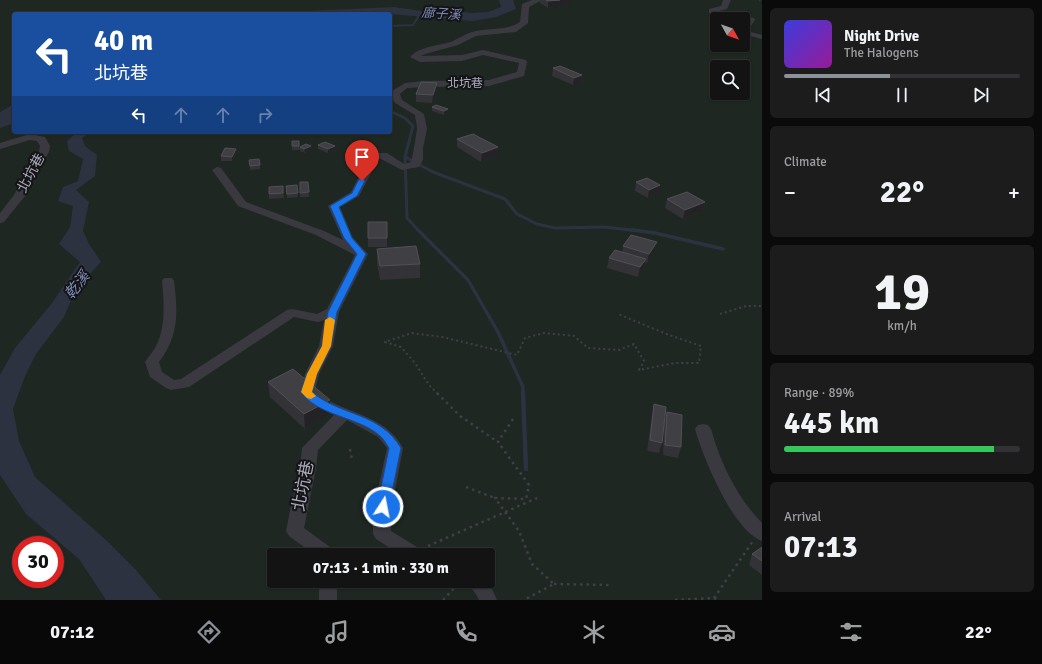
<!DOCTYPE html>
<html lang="en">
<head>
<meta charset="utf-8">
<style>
	body { margin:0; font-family:Signika,"Noto Sans TC",sans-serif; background:#1c1c1d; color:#f1f3f6; height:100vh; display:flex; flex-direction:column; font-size:15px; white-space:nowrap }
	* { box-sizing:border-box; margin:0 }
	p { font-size:13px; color:#9d9ea0 }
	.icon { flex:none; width:22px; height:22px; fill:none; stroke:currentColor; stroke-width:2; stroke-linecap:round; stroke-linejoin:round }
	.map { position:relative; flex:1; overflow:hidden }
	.panel { display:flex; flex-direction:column; gap:8px; padding:8px; background:#0a0a0b; width:280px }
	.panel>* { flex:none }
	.banner { position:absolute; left:12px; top:12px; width:380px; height:122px; border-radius:4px; box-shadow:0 1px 3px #0004,0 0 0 1px #323234; background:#1a4fa0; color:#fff; overflow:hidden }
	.needle { width:26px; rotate:130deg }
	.controls { position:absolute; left:710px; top:12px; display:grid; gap:8px }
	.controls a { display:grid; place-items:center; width:40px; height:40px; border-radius:4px; background:#131314; box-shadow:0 1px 3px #0004,0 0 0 1px #323234; font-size:20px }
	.speed { position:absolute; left:12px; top:536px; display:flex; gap:8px; font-size:20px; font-weight:700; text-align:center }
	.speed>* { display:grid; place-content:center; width:52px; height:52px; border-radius:50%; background:#131314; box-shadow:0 1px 3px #0004,0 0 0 1px #323234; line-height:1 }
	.speed .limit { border:6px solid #d22; background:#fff; color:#111 }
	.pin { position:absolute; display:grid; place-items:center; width:34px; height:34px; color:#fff; margin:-41px -17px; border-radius:50% 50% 50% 0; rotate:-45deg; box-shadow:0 0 4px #0007 }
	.pin .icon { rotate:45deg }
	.me { position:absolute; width:44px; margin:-22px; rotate:11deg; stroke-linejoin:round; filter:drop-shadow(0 0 3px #0008) }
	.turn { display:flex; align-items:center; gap:14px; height:84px; padding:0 16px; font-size:18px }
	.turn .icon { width:52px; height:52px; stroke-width:2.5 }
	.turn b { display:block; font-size:28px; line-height:34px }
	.lanes { display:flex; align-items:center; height:38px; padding:0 16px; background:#0003; justify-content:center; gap:20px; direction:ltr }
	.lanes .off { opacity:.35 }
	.big { font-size:30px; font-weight:700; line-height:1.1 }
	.panel .tile { flex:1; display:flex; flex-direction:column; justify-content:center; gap:6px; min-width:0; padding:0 14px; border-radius:6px; background:#1c1c1d }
	.panel .dial { align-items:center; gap:0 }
	.dial b { font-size:52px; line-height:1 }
	.song { display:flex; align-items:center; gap:12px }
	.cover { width:48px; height:48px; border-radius:6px; background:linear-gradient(135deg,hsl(240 70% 55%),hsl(300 70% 35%)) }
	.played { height:4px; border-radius:2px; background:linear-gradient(90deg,#8c9099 45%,#323234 45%) }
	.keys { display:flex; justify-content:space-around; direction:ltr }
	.heat { display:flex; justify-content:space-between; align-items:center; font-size:22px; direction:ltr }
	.charge { height:6px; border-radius:3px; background:linear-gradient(90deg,#34c759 89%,#323234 0) }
	.trip { position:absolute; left:267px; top:548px; width:228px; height:40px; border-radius:4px; background:#131314; box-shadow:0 1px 3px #0004,0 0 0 1px #323234; font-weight:700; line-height:40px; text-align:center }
	.tab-bar { display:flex; height:64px; justify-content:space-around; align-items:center; background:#080808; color:#9d9ea0 }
	.tab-bar .icon { width:28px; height:28px }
	.tab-bar .on { color:#8c9099 }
	.tab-bar b { font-size:18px; color:#f1f3f6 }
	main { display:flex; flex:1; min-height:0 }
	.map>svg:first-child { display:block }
	.green { fill:#1e2722; fill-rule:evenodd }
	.water { fill:#2d3240 }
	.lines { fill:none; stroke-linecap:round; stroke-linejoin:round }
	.stream-far3 { stroke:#2d3240; stroke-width:2 }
	.stream-far2 { stroke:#2d3240; stroke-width:3 }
	.stream-far1 { stroke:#2d3240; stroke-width:3.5 }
	.stream { stroke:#2d3240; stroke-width:4.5 }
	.path-far2 { stroke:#403f47; stroke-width:1.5; stroke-dasharray:1.5 2; stroke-linecap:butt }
	.path-far1 { stroke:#403f47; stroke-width:2; stroke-dasharray:2 3; stroke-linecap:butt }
	.path { stroke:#403f47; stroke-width:2.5; stroke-dasharray:2.5 4; stroke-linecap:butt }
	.minor { fill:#3b3940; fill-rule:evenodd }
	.wall { fill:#333236 }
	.shaded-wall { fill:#232325 }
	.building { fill:#403f44; stroke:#515057 }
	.route { fill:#1a73e8; stroke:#114b97 }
	.slow { fill:#f59e0b }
	.labels { text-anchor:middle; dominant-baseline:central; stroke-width:4; stroke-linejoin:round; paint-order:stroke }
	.far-street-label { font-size:12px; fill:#abaabc; stroke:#141416 }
	.far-water-label { font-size:13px; font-style:italic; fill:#7f8bb8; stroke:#141416 }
	.street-label { font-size:14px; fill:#abaabc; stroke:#141416 }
	.water-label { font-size:15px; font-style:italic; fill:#7f8bb8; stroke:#141416 }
	.near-street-label { font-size:17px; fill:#abaabc; stroke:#141416 }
</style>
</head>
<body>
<main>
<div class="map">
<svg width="762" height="600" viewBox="0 0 762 600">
	<rect width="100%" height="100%" fill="#19191b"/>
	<path class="green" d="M0 0H762V600H0ZM14 14H390V132H14ZM717 19H743V45H717ZM717 67H743V93H717ZM21 545H55V579H21ZM274 555H488V581H274Z"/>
	<path class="water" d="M499 0H513L516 9 496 17 473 21 390 14H243L394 7 429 12 457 11 472 13 488 12 501 7Z
		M14 104V123L0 128V112Z
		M77 132H91L82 138 85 146 97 155 95 176 76 190 89 202 83 231 89 244 101 262 76 289 64 317 36 354 25 376 13 409 19 441 35 477 106 540 136 570 161 600H106L79 559 26 514 0 475V375L15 348 52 303 80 262 59 244 70 227 73 206 58 201 63 187 78 181 83 159 69 151 67 141Z"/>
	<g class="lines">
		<path class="stream-far3" d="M390 26 413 25 420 14"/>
		<path class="stream-far2" d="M390 111 405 118 413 126 405 157 407 218 419 231
			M405 157 433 172 505 199 517 214 537 224 555 228 604 227 640 231"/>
		<path class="stream-far1" d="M418 230 468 280 498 332 523 387V394
			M632 230 655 233 723 249"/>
		<path class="stream" d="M523 393 526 469"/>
		<path class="path-far2" d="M759 0H762"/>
		<path class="path-far1" d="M720 314 746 306H762
			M438 394 429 385 415 363 401 347 385 342 412 333 442 337 517 355 525 338 544 333 574 336 588 348 619 350 634 344 644 361 639 370 675 363H699L701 346 669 335 618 314"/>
		<path class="path" d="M437 393 460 416 498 442
			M513 419 498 442 529 485 526 499 495 498 519 531 532 564 554 584 524 600
			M350 449 352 460
			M466 487 495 498
			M428 546 537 498
			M554 584 612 585
			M714 598 719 600
			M443 600 461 581
			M675 600 714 598 753 541"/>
		<path class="minor" d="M532 0H542L529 7 528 23 516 32 476 36 458 45 425 54 421 56 462 55 483 50 526 60 527 62 524 76 489 86 424 87 407 88 400 94 402 100 424 114 427 129 423 148V160L419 167 402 170 379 158 359 196 340 207 353 238 368 254 339 312 333 346 319 374 315 391C341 414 385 413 403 448L391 512V531L417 547 425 550 428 555H401L376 539 373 534V512L387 448 378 437 347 420 318 450 316 469 304 528 334 550 337 555H315L289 536 286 531 291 506 300 469 302 448 334 415 312 405 300 392 305 374 319 346 324 320 318 322 294 317 189 387 171 390 166 388 150 377 145 362C148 357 153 352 156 346 166 327 164 302 162 281L164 278H172L174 281C178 313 179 335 159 362L162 372 174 380 181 379 287 310 292 309 317 314 327 309 355 255 316 235 238 206 212 170 217 167 221 168 246 202 324 231 343 240 328 206 351 192 371 153H387L404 164 411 162C412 161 417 131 417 128 417 124 415 119 415 115L395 103 390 93 392 91 405 83 424 81 489 80 517 72 519 63 483 55 462 61 420 62 410 57C420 46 439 46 453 41 459 38 466 34 472 32 490 27 504 32 520 22L522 4Z
			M723 0H731L727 9 719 11 754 18 755 20 747 31 762 35V39L743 34V25L746 21 743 19 709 13V9L721 6Z
			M30 134 45 137 50 146 49 152 33 177 25 196 4 222 0 223V213L14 195 23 177 39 152 40 146 37 141 30 140 0 149V143Z
			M703 424 708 425 711 429C721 464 736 496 762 523V541C733 531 703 457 695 429L698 425Z
			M488 580 497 600H479C476 592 470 588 467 581Z
			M319 581H337V600H319Z"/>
	</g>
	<path class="wall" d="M540 0H572L571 5 548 8 540 3Z
		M553 68 582 75 581 83 573 85 552 76Z
		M437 83V91L432 103 416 102V94Z
		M432 107 448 109V113L444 115 432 111Z
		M457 139 497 156 481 162 457 147Z
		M292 141H299L300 150H292Z
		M318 145 335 146V150L328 153 318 149Z
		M300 147 311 150 305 153 300 151Z
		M236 153 232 161H221V156Z
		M249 160 260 165V169L250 170Z
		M300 182H308L309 197H300Z
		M636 182 660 185 658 194 648 198 635 191Z
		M297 185 298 197 287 198 286 186Z
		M283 186 284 198 269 199V187Z
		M667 199 705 202 703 211 683 219 665 208Z
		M368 222 387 238V247H368Z
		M657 242 655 251 647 263H645L644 268 638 277 607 268 609 258 622 252 623 246Z
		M377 249 420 264V278L380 280 377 263Z
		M268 382 330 415 305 429 270 397Z
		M654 404 662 443 659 453 647 451 652 415Z
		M667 412 681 447 678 458 663 455 664 423Z
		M762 547V575L749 565 752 554Z"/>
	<path class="shaded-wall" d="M560 0H572L571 5 548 8V1Z
		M582 75 581 83 573 85 574 78Z
		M437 83V91L432 103 433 95Z
		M448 109V113L444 115V111Z
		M311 146V150L305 153 304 149Z
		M335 146V150L328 153V149Z
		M498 147 497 156 481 162 482 153Z
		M236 149V153L232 161V157Z
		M660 185 658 194 648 198 649 190Z
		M705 202 703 211 683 219 685 210Z
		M657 242 655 251 647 263 649 254Z
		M646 259 644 268 638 277 640 267Z
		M330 400V415L305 429 304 414Z"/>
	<path class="building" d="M546 0H560L548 1Z
		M560 66 582 75 574 78 553 68Z
		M421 82 437 83 433 95 416 94Z
		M436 105 448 109 444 111 432 107Z
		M473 134 498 147 482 153 457 139Z
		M292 141H299V146H292Z
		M325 142 335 146 328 149 318 145Z
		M306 144 311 146 304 149 300 147Z
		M225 148 236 149 232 157 221 156Z
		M259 159 260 165 250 166 249 160Z
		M647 178 660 185 649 190 636 182Z
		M300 182H308L309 192 300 193Z
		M297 185 298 193 287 194 286 186Z
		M283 186V193L269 194V187Z
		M687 192 705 202 685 210 667 199Z
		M368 222H387V238H368Z
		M631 235 657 242 649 254 623 246Z
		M416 246 420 264 380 266 377 249Z
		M615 250 646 259 640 267 609 258Z
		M293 369 330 400 304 414 268 382Z
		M654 404 666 407 662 443 650 440Z
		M667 412 682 415 681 447 665 445Z
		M762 547V561L752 554Z"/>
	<path class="route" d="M359 179H364L365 181 357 196 339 207 352 238 366 254 337 312 331 346 317 374 312 392C340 416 380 412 401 448L389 507 387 510 383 511 378 510 377 507 389 448C386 444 384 439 380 436 360 417 317 416 301 392L307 374 322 346 328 312 357 254 344 238 330 206 352 193Z"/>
	<path class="slow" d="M330 317 335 320 331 346 317 374 312 392 316 396 311 399 307 398 301 392 307 374 322 346 325 320Z"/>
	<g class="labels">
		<g class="far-street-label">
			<text x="465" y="83">北坑巷</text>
		</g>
		<g class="far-water-label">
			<text transform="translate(441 14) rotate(4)">廍子溪</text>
		</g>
		<g class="street-label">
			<text transform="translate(31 173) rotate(-62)">北坑巷</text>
		</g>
		<g class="water-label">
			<text transform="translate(77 285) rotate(-52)">乾溪</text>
		</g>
		<g class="near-street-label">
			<text transform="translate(303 486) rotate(-79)">北坑巷</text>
		</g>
	</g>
</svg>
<div class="controls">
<a><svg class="needle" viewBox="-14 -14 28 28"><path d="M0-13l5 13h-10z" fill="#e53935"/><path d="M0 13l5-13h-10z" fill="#9d9ea0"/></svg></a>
<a><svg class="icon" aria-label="search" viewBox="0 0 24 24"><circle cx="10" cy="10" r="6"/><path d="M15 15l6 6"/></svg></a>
</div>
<div class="speed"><div class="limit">30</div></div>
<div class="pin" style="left:362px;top:181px;background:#d93025"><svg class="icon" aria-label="arrive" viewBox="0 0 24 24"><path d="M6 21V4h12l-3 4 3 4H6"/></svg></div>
<svg class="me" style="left:383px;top:507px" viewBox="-20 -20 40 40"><circle r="17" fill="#1a73e8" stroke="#fff" stroke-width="3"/><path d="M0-11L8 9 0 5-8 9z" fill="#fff"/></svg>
<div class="trip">07:13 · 1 min · 330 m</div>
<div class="banner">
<div class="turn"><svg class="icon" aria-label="left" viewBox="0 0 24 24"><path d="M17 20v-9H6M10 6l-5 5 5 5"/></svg><div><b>40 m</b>北坑巷</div></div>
<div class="lanes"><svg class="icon" aria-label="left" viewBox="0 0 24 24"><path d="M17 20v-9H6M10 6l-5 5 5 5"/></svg><svg class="icon off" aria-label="ahead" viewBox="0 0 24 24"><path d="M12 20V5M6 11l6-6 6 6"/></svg><svg class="icon off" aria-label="ahead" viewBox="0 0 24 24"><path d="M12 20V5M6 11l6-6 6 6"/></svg><svg class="icon off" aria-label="right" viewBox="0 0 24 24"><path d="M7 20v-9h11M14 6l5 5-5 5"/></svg></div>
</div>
</div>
<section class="panel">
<div class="tile">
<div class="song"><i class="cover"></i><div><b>Night Drive</b><p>The Halogens</p></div></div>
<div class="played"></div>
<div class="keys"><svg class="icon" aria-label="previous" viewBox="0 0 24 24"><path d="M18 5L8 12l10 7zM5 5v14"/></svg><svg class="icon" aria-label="pause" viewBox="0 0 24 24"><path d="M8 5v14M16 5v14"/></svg><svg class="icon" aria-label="next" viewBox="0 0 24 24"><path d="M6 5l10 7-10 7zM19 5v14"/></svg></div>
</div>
<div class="tile"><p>Climate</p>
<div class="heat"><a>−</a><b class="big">22°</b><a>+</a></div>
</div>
<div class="tile dial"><b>19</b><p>km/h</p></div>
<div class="tile"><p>Range · 89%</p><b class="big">445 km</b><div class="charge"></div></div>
<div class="tile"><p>Arrival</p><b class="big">07:13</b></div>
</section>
</main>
<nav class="tab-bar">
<b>07:12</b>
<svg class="icon on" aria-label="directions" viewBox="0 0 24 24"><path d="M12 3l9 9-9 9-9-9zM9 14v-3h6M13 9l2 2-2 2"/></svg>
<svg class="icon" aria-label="music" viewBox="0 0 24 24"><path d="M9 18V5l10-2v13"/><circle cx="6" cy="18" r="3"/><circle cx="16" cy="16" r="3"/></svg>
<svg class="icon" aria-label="phone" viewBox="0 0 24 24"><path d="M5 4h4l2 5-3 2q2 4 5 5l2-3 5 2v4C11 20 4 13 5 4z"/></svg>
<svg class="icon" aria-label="climate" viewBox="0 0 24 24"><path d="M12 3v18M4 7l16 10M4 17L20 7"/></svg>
<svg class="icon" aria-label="car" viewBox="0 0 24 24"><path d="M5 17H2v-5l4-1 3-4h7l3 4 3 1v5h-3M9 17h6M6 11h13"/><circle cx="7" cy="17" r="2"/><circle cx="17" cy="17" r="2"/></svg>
<svg class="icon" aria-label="filters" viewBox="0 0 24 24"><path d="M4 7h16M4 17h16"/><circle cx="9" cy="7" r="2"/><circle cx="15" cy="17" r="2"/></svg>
<b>22°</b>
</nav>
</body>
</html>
